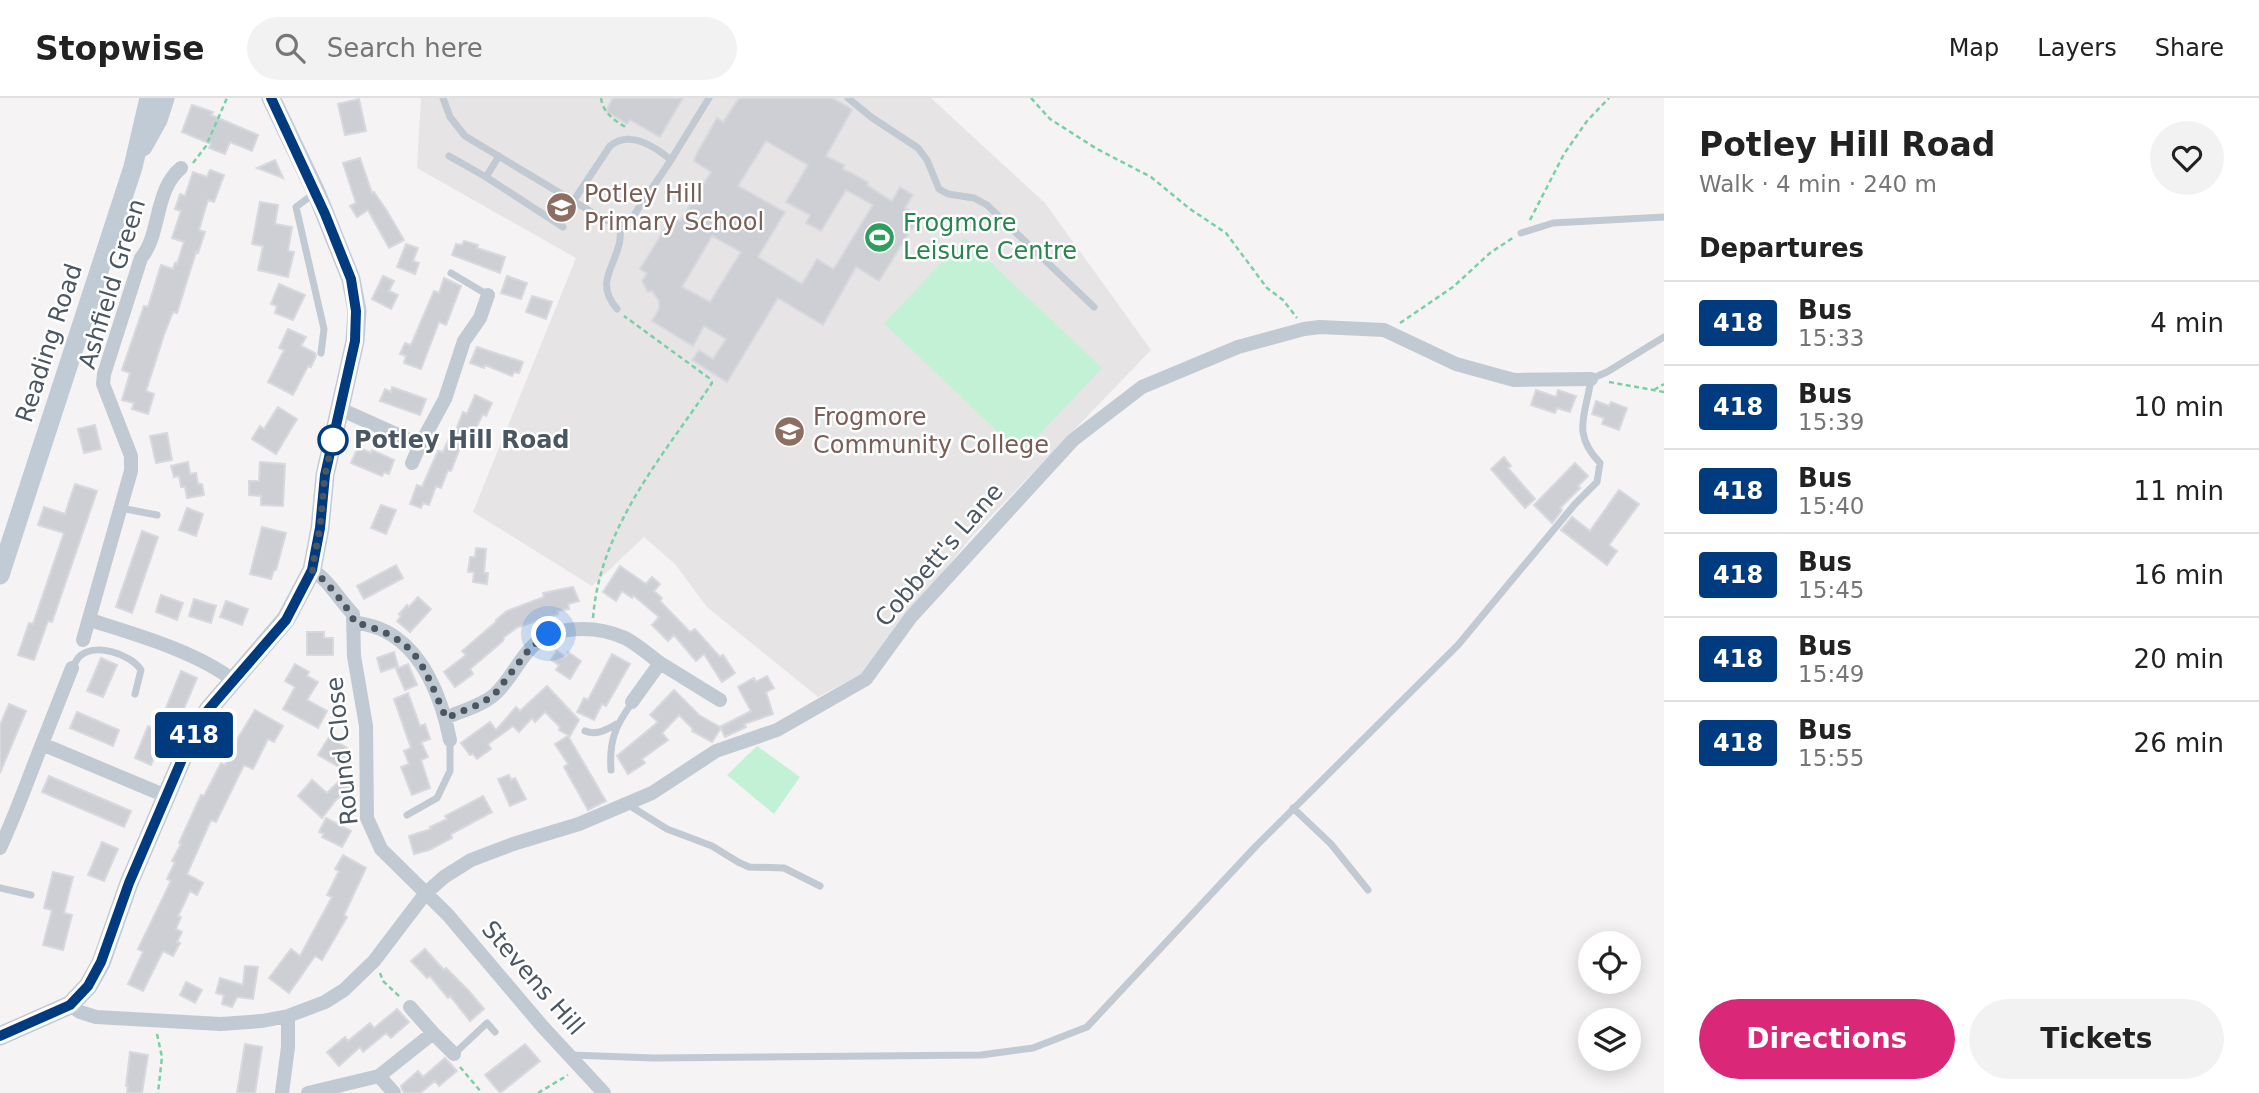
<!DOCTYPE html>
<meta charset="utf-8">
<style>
:root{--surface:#fff;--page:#f2f2f2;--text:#222;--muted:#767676;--line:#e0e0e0;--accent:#db2777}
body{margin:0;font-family:"DejaVu Sans",sans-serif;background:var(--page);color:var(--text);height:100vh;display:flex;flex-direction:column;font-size:26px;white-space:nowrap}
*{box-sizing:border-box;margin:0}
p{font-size:23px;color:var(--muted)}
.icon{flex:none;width:38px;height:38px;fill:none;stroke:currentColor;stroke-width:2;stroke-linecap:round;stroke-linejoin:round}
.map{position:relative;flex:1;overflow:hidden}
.sheet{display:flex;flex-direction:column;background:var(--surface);width:595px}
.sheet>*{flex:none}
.badge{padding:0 14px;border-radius:5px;font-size:24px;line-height:46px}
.controls{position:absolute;left:1578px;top:833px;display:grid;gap:14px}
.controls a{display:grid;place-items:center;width:63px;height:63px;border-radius:50%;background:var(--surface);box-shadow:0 4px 18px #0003;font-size:35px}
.you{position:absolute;width:35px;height:35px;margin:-18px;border:5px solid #fff;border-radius:50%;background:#1a73e8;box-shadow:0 0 0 10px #1a73e833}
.map>.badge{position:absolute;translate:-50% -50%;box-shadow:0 0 0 4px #fff}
h2{padding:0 35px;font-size:26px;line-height:63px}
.round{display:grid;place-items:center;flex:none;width:74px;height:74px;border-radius:37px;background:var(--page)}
.headline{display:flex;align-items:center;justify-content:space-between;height:119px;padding:0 35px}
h1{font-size:33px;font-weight:800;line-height:52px}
.action{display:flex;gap:14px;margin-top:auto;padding:14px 35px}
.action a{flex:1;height:80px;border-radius:42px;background:var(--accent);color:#fff;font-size:28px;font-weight:800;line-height:80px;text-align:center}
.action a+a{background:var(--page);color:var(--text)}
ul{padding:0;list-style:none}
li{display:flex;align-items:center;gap:21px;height:84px;padding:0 35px;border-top:2px solid var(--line)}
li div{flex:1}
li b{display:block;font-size:26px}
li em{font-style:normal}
li .badge{min-width:77px;font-weight:700;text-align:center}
header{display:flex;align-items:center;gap:42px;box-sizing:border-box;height:98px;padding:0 35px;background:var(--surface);border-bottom:2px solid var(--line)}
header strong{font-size:33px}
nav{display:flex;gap:38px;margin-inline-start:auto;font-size:24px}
.search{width:490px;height:63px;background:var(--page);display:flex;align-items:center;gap:18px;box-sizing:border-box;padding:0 24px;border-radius:38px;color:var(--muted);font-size:26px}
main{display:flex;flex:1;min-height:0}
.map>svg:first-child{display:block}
.education{fill:#e6e4e5}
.green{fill:#c3f1d5}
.building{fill:#cdcfd5;stroke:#d7d9de;stroke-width:2;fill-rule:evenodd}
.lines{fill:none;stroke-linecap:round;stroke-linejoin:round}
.path{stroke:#7ad0a6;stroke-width:2.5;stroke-dasharray:5 3.5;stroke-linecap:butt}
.lane{stroke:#c1cad2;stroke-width:7}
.street{stroke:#c1cad2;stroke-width:14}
.secondary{stroke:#c1cbd6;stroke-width:19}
.line-casing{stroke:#fff;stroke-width:16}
.line{stroke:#003b80;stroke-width:10}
.walk{stroke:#4a5661;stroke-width:7;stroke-dasharray:0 12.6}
.stop-dot{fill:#fff;stroke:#003b80;stroke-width:3.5}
.labels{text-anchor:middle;stroke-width:5;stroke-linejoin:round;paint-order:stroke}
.education-label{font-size:24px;fill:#785e54;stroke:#fff;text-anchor:start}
.leisure-label{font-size:24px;fill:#27864d;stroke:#fff;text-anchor:start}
.street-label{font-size:24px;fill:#4a5661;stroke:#fff}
.stop-label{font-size:24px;font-weight:bold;fill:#4a5661;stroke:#fff;text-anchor:start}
</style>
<header>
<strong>Stopwise</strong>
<div class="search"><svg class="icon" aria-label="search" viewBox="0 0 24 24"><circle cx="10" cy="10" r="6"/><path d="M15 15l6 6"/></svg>Search here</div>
<nav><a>Map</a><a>Layers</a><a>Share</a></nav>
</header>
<main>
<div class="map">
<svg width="1664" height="995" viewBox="0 0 1664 995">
<rect width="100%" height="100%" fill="#f5f3f3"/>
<!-- education -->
<path class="education" d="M421,0H931L1045,105L1151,252L973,437L861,576L818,599L707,509L675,466L644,439L592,488L473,414L576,160L417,70Z"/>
<!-- green -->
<path class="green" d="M965,140L1102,270L1021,356L884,225Z
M757,648L800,679L774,716L727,677Z"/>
<!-- building -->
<path class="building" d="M613,0H683L660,39L630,22L627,26L606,13Z
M739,0H832L850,10L852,12L826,58L844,67L843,71L868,84L867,87L892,103L900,89L913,97L905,110L919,119L879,183L856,169L823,227L778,200L727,284L692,262L699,252L713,261L726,241L704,228L693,248L652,223L659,211V203L652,193L648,194L642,183L647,175L640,171L672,119L680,123L711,74L694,63L696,57L717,20L723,24ZM766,43L808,67L786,104L810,117L806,125L821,133L846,92L873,107L835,169L833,171L817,161L802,186L758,159L785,114L738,88ZM712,138L741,154L710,204L682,189Z
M359,1L366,33L345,37L338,6Z
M192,7L213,14L211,17L258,37L252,53L230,44L225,56L209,50L211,46L182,34Z
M360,60L372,95L374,94L387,113L404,142L389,150L368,112L357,119L350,108L356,105L343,65Z
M275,62L283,80L257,70Z
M210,72L224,77L214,104L208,102L199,132L205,134L198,155L196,154L177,215L173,214L164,237L146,293L154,296L148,316L132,311L134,305L122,302L130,275L122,272L144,208L148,209L161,167L173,171L175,165L177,166L184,144L172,140L181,113L175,111L180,96L185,98L193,74L207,79Z
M260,104L278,107L275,126L292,129L288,153L294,154L288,179L258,172L263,148L252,146Z
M464,143L478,147L477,150L505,159L500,175L452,157L456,146L462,147Z
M406,146L418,150L413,163L419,165L415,176L397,169Z
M383,178L394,183L389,193L398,197L391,211L372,201Z
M507,178L527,185L521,201L501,195Z
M444,180L461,188L446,227L439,224L421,271L404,265L406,258L400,256L405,245L411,247L434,193L439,195Z
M279,186L305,197L293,222L275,215L277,208L271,206Z
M532,198L552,204L546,221L526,214Z
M288,231L306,239L301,248L315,255L316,258L311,269L308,268L293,297L268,284L284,252L279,250Z
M477,249L523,264L519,275L514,274L512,278L485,267L484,270L470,265Z
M392,289L426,301L420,317L380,303L385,291L391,294Z
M1536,292L1556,299L1558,292L1576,298L1570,314L1557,310L1555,315L1531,307Z
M475,297L492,305L486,318L483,316L465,352L460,350L451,373L448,372L441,390L436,388L429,407L423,405L421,410L410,406L417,387L422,389L438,353L443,354L453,331L456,332L463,314L467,316Z
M1596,303L1609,308L1611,304L1627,310L1619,332L1602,326L1604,320L1592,316Z
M278,309L297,321L276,356L252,341L260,328L264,331Z
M95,327L101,351L84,355L78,331Z
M167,335L172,362L156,365L150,338Z
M358,349L371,355L372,352L394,362L389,376L384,374L382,378L351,365Z
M1504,359L1511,368L1508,370L1535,401L1525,410L1491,371Z
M188,364L190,376L196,375L198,386H202L204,397L187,400L185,389H181L179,378L174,379L171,368Z
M260,364L285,366L283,408L261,407V398L249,397V383H259Z
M1575,365L1588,378L1578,388L1580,390L1560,410L1562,412L1552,425L1534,407Z
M75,386L97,393L52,524L48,523L34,562L18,557L29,525L33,526L64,435L38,427L44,409L65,416Z
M1619,392L1639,406L1609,447L1617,453L1607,467L1561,432L1572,419L1590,433Z
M381,407L396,412L386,436L371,430Z
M187,410L203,416L196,438L179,432Z
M262,429L286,435L276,472H274L271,481L250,476Z
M142,433L158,439L132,515L116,509Z
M476,450L486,451L484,475H488L487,486L473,484L474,474H468L470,459H475Z
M396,467L403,480L364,501L357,488Z
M620,468L646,486L652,479L660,486L654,493L662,500L660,503L690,534L695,531L720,559L723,557L735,575L722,584L704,556L696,563L674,537L668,543L652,527L659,519L633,497L632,500L622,493L616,503L603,494Z
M573,489L579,503L568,506L569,511L557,513L558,516L518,529L504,539L503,543L470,571L473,576L455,589L444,574L466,557L462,553L497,523L496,522L507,513L544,499L543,495Z
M161,497L183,505L177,522L156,514Z
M418,499L431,511L410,534L397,523L401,518L399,516L407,507L409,509Z
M194,501L216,508L211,525L189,518Z
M226,503L248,511L242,527L220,519Z
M307,534H324V540H333V557H307Z
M557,553L566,559L568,554L581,563L570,581L556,572L559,567L551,562Z
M394,554L398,568L381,574L377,560Z
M612,556L630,566L606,608L602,606L594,622L577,614L584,600L588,602Z
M101,560L117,567L103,599L87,593Z
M295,566L309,574L307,578L318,584L307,602L327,613L318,630L283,611L295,589L285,583Z
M408,566L417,587L405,592L396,571Z
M181,573L197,580L174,634L159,627Z
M767,578L774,590L766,594L773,616L744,626L746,629L725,639L721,630L712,644L692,633L693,631L679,617L662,635L668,642L642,661L645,665L628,676L617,658L658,624L650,617L674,592L699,617L720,629L751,613L738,589L754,580L756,584Z
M547,588L579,622L570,638L559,632L560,629L545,614L535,624L532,620L519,634L513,628L488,646L491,651L477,661L473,656L470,657L461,645L490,624L496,632L516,609L520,613Z
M408,595L420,628L425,626L430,641L421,644L428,659L421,662L430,690L412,697L401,669L409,666L404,653L411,650L394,601Z
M9,606L26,613L0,675V627Z
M255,612L283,628L274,644L268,641L253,671L244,667L216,724L211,722L187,776L203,785L197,797L190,793L178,818L181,819L176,831L182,834L177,844L180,845L173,858L163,853L143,893L128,886L143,854L138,851L171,783L167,781L175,764L172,763L181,746L179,745L201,697L204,698L221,665L225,667L238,640Z
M77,614L119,632L113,648L70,630Z
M148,628L164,634L151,667L135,660Z
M568,638L606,703L588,712L564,669L568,666L555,646Z
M329,639L349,651L339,669L318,657Z
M509,677L511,682L515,680L526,701L510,708L498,681Z
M49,678L131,713L124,729L42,694Z
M341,681L349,690L336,702L322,720L298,698L312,682L327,695Z
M483,698L492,714L451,736L452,740L429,752L414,756L409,738L431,731L430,729L447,721L445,718Z
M326,720L351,733L342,749L322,739L324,736L319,734Z
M102,744L118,751L104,783L88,777Z
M343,757L366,770L344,817L347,819L322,862L315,858L289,895L269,880L291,851L300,858L332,799L327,797L339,773L335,771Z
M53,774L73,779L64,815L72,817L63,852L43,847L52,812L44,810Z
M425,851L444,872L446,870L469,893L484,911L470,923L450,898L448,900L430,878L427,880L411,863Z
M245,868L258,869L253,901L237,899L232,909L222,906L224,897L216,895L220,880L243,887Z
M186,884L202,892L195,905L180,897Z
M397,911L409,924L391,940L386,935L363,954L360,949L339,968L327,954L345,939L348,943L370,925L374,930Z
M245,946L262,949L255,995H237Z
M525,946L540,963L500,995L485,977Z
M130,954L148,957L142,995H127L128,988H126Z
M445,960L457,973L439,988L435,983L420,995H405L403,993L401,988L418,973L423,979Z"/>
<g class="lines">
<!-- path -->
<path class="path" d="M601,0C603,15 614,22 627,30
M1031,0L1050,21L1097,51L1151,79L1190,111L1226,135L1267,190L1283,202L1297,220
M193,65L206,48L227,0
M1530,122L1564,56L1587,23L1609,0
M1400,225L1453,189L1490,155L1514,139
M1609,284L1664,294
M1654,292L1664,286
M593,520C600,429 663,358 712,285L709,280L624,218
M380,875L383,883L400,899
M157,936L162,959L158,995
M460,969L482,995
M538,995L568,977"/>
<!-- lane -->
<path class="lane" d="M443,0L450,19L465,38L605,122C617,125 624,124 634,117L671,62C654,48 630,32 610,48L574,102
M848,0L871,19L918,50L927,62L939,91L948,96L974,100L987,107L1094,209
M449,58L486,79
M499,58L486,79L563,129
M671,62L709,0
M316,94L296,109L324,231L321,255
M1521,135L1553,125L1664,119
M451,175L488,197
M617,211C596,186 612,173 619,147C621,139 620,131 621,123
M121,410L157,417
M72,570C74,567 76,563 78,560C93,543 131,556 141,572L135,596
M585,633C597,638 607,631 617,626
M611,672C609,643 615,628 632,605
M627,706L667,731L712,748L738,764L749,769L784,770L820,788
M1293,710L1331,746L1368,792
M407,717L437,700L450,673V642
M0,790L31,797
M454,956L487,925L495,934
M571,957L653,960L981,957L1033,950L1087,929L1256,748L1458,547L1575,406L1597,384L1600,365C1571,335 1586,317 1591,281L1607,274L1664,239"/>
<!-- street -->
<path class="street" d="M340,311L420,347L445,301L464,243L480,220L488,197
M412,365L420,347
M312,472C329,482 339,502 353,516L354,558L366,628L367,720L381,751L448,817L542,928L604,995
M90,522C134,536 198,554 234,583
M354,524C364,526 376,528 385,533C424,553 442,601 450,642
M83,542L131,373V358L103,286L104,276L141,160C161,137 154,92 181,70
M660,565L720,602
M445,620C461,613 481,608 494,597C508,585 517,565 530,551C552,526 596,527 625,540C637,546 649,557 660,565L632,604
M42,646L72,570
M0,750C16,716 28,681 42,646L166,698
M70,907L80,914L96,919L221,926L262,923L288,918L325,904L344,892L374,863L425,796L444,779L471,762L513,746L579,726L652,695L716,653L777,632L866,581L911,519L1073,342L1142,289L1238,249L1304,231L1320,229L1384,232L1456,266L1514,282L1591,281
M433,935L454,956
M379,978L394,995
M282,995L288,949V918
M308,995L379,978L433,935L410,909"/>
<!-- secondary -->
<path class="secondary" d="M143,49L158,22L165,0
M0,477L133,69L149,0
M0,938L70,907L88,888L101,865L129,785L186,652L208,612L286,521L312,472L320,430L325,377L355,243L357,213L351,181L316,94L271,0"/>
</g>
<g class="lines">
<defs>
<path id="line" d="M0,938L70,907L88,888L101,864L129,785L186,652L208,612L286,522L312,472L320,430L325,377L355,243L356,213L351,181L325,116L271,0"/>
</defs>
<!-- line casing -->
<use href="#line" class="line-casing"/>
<!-- line -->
<use href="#line" class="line"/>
<!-- walk -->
<path class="walk" d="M333,342L335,333L325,377L320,430L312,472C322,478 352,513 354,524C418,541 421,563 446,620L480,606L494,597L531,549L549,536"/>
</g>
<!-- icons -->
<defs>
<symbol id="school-disc" viewBox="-11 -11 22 22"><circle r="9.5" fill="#8d6e63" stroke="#fff"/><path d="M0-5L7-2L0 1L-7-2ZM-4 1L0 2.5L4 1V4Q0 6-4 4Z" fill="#fff"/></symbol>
<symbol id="stadium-disc" viewBox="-11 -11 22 22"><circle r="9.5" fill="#2e9e5b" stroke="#fff"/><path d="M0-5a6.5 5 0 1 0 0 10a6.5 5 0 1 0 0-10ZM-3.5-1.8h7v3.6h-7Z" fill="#fff"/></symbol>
</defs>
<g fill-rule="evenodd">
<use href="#school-disc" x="544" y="92" width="35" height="35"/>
<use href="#stadium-disc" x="862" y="122" width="35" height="35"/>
<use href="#school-disc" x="772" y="316" width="35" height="35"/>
</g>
<!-- markers -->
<circle class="stop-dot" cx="333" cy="342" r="14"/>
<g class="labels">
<!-- education labels -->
<g class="education-label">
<text x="584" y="104">Potley Hill<tspan x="584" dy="28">Primary School</tspan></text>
<text x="813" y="327">Frogmore<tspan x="813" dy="28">Community College</tspan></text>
</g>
<!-- leisure labels -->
<g class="leisure-label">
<text x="903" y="133">Frogmore<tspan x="903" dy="28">Leisure Centre</tspan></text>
</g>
<!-- street labels -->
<g class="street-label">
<text transform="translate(112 186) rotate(-73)" y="8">Ashfield Green</text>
<text transform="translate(49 245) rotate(-72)" y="8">Reading Road</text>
<text transform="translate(939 457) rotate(-49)" y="8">Cobbett's Lane</text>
<text transform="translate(342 653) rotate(-96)" y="8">Round Close</text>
<text transform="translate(533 880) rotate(49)" y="8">Stevens Hill</text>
</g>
<!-- stop labels -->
<g class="stop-label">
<text x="354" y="350">Potley Hill Road</text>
</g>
</g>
</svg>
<div class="controls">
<a><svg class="icon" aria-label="locate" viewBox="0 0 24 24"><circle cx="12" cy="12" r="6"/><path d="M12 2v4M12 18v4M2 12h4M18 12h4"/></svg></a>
<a><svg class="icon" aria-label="layers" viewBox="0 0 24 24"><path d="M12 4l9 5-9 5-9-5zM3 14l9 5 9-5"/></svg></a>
</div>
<div class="you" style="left:549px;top:536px"></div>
<b class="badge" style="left:194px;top:637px;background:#003b80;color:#fff">418</b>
</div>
<section class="sheet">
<div class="headline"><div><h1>Potley Hill Road</h1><p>Walk · 4 min · 240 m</p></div><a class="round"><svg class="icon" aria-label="heart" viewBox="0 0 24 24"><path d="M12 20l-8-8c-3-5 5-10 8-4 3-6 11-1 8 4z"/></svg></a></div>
<h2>Departures</h2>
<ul>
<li><span class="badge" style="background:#003b80;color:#fff">418</span><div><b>Bus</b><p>15:33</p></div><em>4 min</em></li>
<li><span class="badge" style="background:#003b80;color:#fff">418</span><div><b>Bus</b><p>15:39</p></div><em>10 min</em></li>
<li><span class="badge" style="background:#003b80;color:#fff">418</span><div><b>Bus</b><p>15:40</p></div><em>11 min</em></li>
<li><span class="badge" style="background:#003b80;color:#fff">418</span><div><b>Bus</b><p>15:45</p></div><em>16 min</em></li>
<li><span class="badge" style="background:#003b80;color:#fff">418</span><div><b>Bus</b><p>15:49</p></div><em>20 min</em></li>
<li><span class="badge" style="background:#003b80;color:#fff">418</span><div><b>Bus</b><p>15:55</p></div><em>26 min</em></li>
</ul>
<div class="action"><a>Directions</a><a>Tickets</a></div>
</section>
</main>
